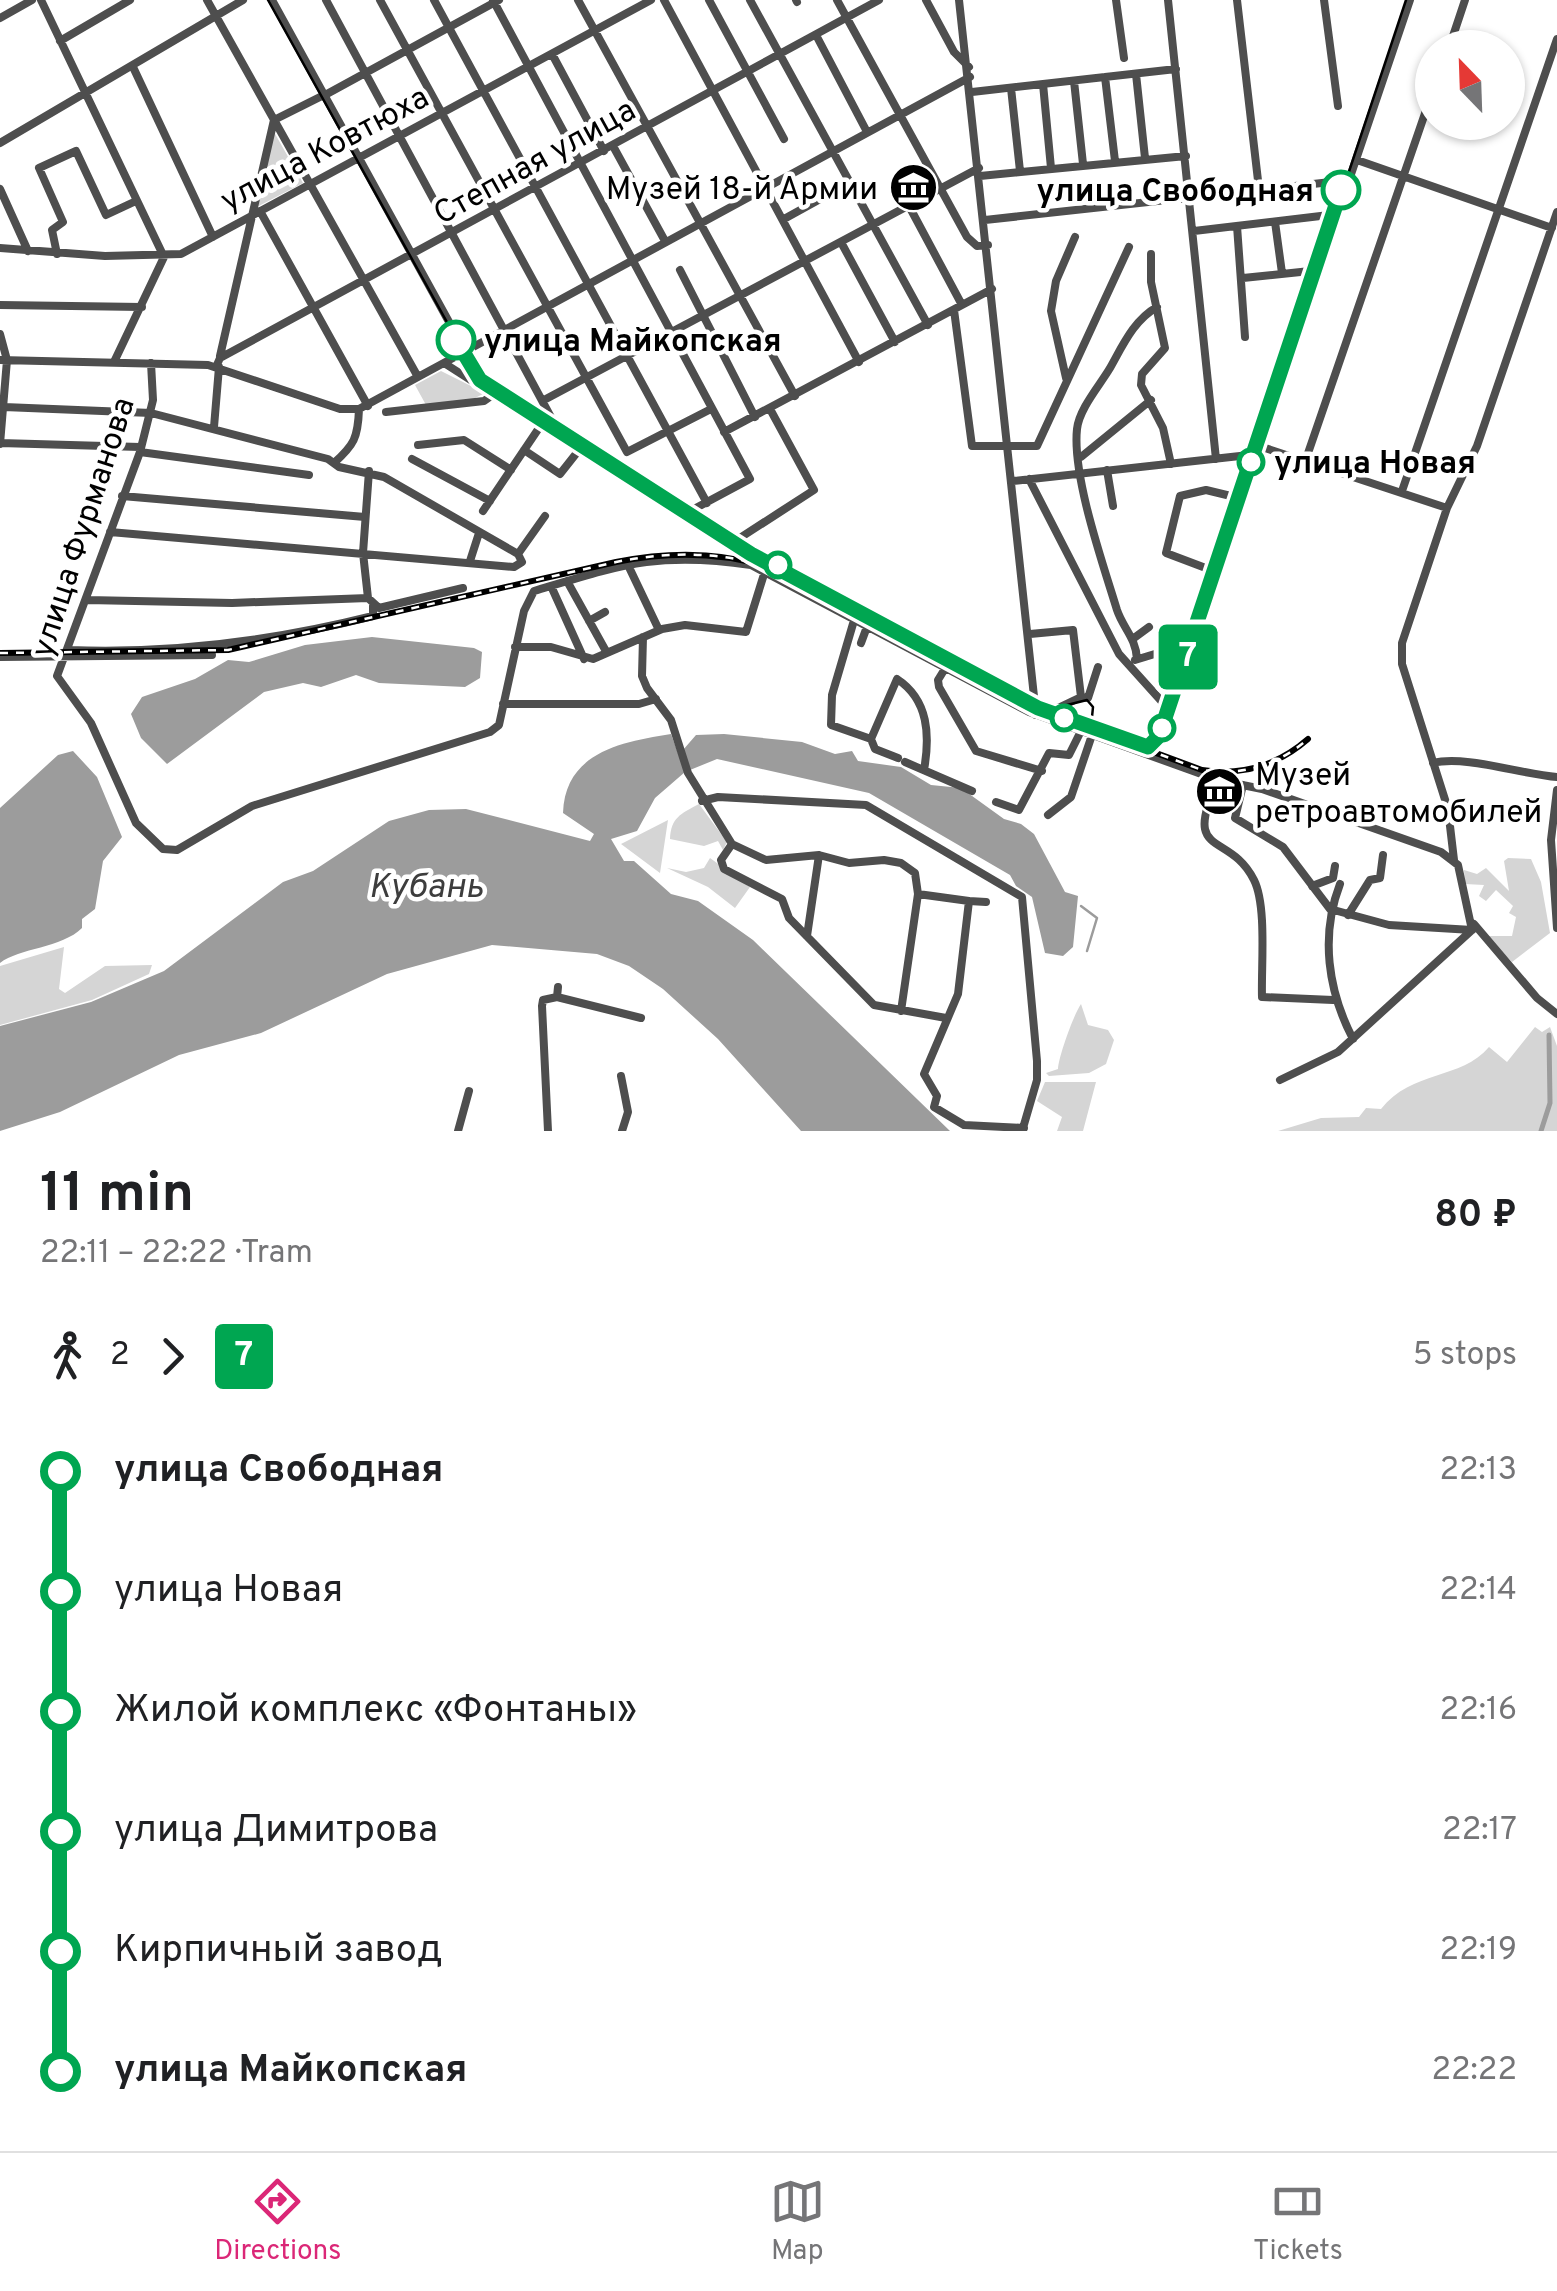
<!DOCTYPE html>
<meta charset="utf-8">
<style>
:root{--surface:#fff;--page:#f6f6f6;--text:#202124;--muted:#757577;--line:#e0e0e0;--accent:#db2777}
body{margin:0;font-family:Overpass,sans-serif;background:var(--page);color:var(--text);height:100vh;display:flex;flex-direction:column;font-size:38px;white-space:nowrap}
*{box-sizing:border-box;margin:0}
p{font-size:32px;color:var(--muted)}
.icon{flex:none;width:55px;height:55px;fill:none;stroke:currentColor;stroke-width:2;stroke-linecap:round;stroke-linejoin:round}
.map{position:relative;height:1131px;overflow:hidden}
.side{display:flex;flex-direction:column;background:var(--surface);flex:1}
.side>*{flex:none}
.badge{padding:0 20px;border-radius:8px;font-size:35px;line-height:65px}
.needle{width:65px;rotate:337deg}
.fabs{position:absolute;left:1415px;top:30px;display:grid;gap:20px}
.fabs a{display:grid;place-items:center;width:110px;height:110px;border-radius:50%;background:var(--surface);box-shadow:0 2px 8px #0004;font-size:50px}
.map>.badge{position:absolute;translate:-50% -50%;box-shadow:0 0 0 5px #fff}
.legs{display:flex;align-items:center;gap:15px;height:110px;padding:0 40px;font-size:32px}
.legs p{margin-inline-start:auto}
.headline{display:flex;align-items:center;justify-content:space-between;height:170px;padding:0 40px}
h1{font-size:55px;font-weight:700;line-height:75px}
ul{padding:0 40px;list-style:none}
li{display:flex;align-items:center;gap:35px;height:120px;font-size:38px}
li i{display:grid;place-items:center;width:15px;height:100%;margin:0 12px;background:currentColor}
li i::after{content:'';width:25px;height:25px;margin:-12px;border:8px solid;border-radius:50%;background:var(--surface)}
li p{margin-inline-start:auto}
li:first-child i{background:linear-gradient(#0000 50%,currentColor 0)}
li:last-child i{background:linear-gradient(currentColor 50%,#0000 0)}
.dock{display:flex;justify-content:space-around;align-items:center;height:140px;border-top:2px solid var(--line);background:var(--surface);font-size:28px;color:var(--muted)}
.dock a{display:grid;justify-items:center;gap:5px}
.dock .selected{color:var(--accent)}
.map>svg:first-child{display:block}
.green{fill:#d5d5d5}
.water{fill:#9c9c9c}
.lines{fill:none;stroke-linecap:round;stroke-linejoin:round}
.stream{stroke:#9c9c9c;stroke-width:2.5}
.canal{stroke:#9c9c9c;stroke-width:5}
.minor{stroke:#4e4e4e;stroke-width:8}
.tram{stroke:#000;stroke-width:2.5}
.rail-casing{stroke:#000;stroke-width:6}
.rail{stroke:#fff;stroke-width:2.5;stroke-dasharray:8;stroke-linecap:butt}
.line-1-casing{stroke:#fff;stroke-width:22}
.line-1{stroke:#00a651;stroke-width:15}
.stop-1-dot{fill:#fff;stroke:#00a651;stroke-width:5}
.labels{text-anchor:middle;stroke-width:9;stroke-linejoin:round;paint-order:stroke}
.street-label{font-size:32px;fill:#000;stroke:#fff}
.poi-label{font-size:32px;fill:#000;stroke:#fff;text-anchor:end}
.stop-label{font-size:32px;font-weight:bold;fill:#000;stroke:#fff;text-anchor:start}
.water-label{font-size:35px;font-style:italic;fill:#3d3d3d;stroke:#fff}
</style>
<div class="map">
<svg width="1557" height="1131" viewBox="0 0 1557 1131">
<rect width="100%" height="100%" fill="#fff"/>
<!-- green -->
<path class="green" d="M274,132L303,183L255,208Z
M441,371L485,393L471,400L426,405L415,385Z
M699,804L727,842L723,850L718,841L704,846L670,839C671,818 680,814 699,804Z
M668,820L660,873L621,844Z
M710,858L750,887L735,908L708,887L667,868L686,872L704,868Z
M1508,858L1531,859L1541,882L1550,933L1512,962L1486,936H1512L1516,917L1509,913L1513,906L1496,890L1486,901L1479,896L1484,885L1465,884L1464,870L1477,874L1486,868L1509,891L1504,861Z
M64,947L59,989L65,993L105,966L152,965L149,974L92,1000L0,1025V966Z
M1081,1004L1088,1025L1108,1030L1114,1040L1106,1064L1089,1073L1049,1076L1046,1073L1058,1069C1059,1055 1074,1014 1081,1004Z
M1535,1027L1542,1032L1550,1027L1557,1046V1131H1278L1321,1118L1359,1117L1366,1108L1381,1109C1412,1070 1461,1080 1489,1047L1507,1062Z
M1045,1082H1096L1083,1131H1057L1062,1117L1037,1101Z"/>
<!-- water -->
<path class="water" d="M372,637L474,648L482,652L480,678L465,687L379,683L356,675L321,687L303,683L264,692L167,764L141,738L131,714L142,697L195,679L228,660L249,662L305,645Z
M671,734L685,772L655,798L637,831L611,839L624,861H634L671,894L698,901L753,940L950,1131H801L718,1039L663,989L629,966L597,954L492,945L387,974L261,1033L179,1055L60,1112L0,1131V1026L91,1002L164,971L283,882L313,871L389,821L429,810L466,809L590,841L594,834L563,813C565,753 620,742 671,734Z
M724,734L802,742L835,754L852,751L858,761L901,767L931,785L961,788L1004,819L1021,824L1034,834L1065,892L1078,896L1073,947L1063,956L1045,953L1032,897L1016,886L1010,875L869,793L717,759L690,770L683,750L696,735Z
M73,751L97,777L122,837L103,861L95,909L82,919V928C62,948 19,948 0,963V808L58,755Z"/>
<g class="lines">
<!-- stream -->
<path class="stream" d="M1081,906L1097,918L1087,951"/>
<!-- canal -->
<path class="canal" d="M1541,1131L1550,1103L1549,1035"/>
<!-- minor -->
<path class="minor" d="M41,0L164,257L114,362
M207,0L418,377
M272,0L476,371
M326,0L553,421
M380,0L627,452L711,409
M434,0L707,503
M493,0L750,479L694,509
M578,0L795,396
M664,0L859,362
M709,0L784,139
M750,0L928,325
M796,0L797,2
M837,0L967,237L977,246L988,245
M926,0L954,52L969,67
M959,0L1036,715
M1116,0L1124,58
M1168,0L1216,459
M1237,0L1259,189
M1324,0L1338,106
M0,18L32,0
M816,35L866,130
M60,41L130,0
M1449,48L1465,0
M552,54L604,151
M133,67L213,237
M1136,74L1145,158
M1105,77L1115,161
M1074,81L1083,164
M1043,84L1051,168
M1011,88L1020,171
M972,92L1176,69
M325,95L499,0
M274,120L320,97
M0,143L243,0
M613,146L665,241
M1357,160L1552,228
M980,176L1186,156
M0,189L28,251
M909,206L962,305
M260,211L368,406
M784,219L851,182
M985,220L1349,180
M1275,222L1282,273
M1237,226L1245,337
M1194,231L1329,215
M842,244L895,342
M0,248L105,256L181,254L651,0
M57,254L52,230L63,222L39,168L76,151L106,215L136,201
M1151,254V282L1165,348L1142,374L1141,385L1163,428L1171,464
M680,270L755,417
M1243,278L1310,271
M1305,284L1340,181
M0,305L142,307
M954,310L972,446H1037L1129,247
M0,334L7,360L0,444
M220,356L274,120
M0,360L208,365L340,409H359L970,77
M151,363L153,400L140,452L57,676L91,723L136,823L163,849L177,850L252,806L490,732L499,725L524,611L534,591C621,565 658,551 751,565
M444,363L729,545L751,565L1029,712L1218,780L1262,789L1441,852L1458,865L1472,930
M216,367L220,358L879,0
M1066,378L1051,311L1056,281L1075,237
M544,400L979,168
M4,407L151,413L328,459L339,467L384,477L518,554L522,562L514,567L110,532
M386,412L484,401L494,394
M214,427L219,367
M724,432L992,289
M0,443L140,447
M418,445L464,440L511,470
M1259,446L1447,508L1477,446L1557,212
M524,450L560,474L579,450
M140,452L309,475
M1081,457L1151,400
M412,459L490,501
M1306,459L1432,93
M334,463C354,445 358,438 359,409
M1107,470L1113,506
M1029,479L1119,654L1164,704L1249,455L1259,446L1410,0
M1013,481L1249,455
M1402,491L1557,39
M122,496L365,517
M1447,508L1402,643V664L1448,809L1454,860
M483,511L541,425
M729,545L814,490L770,409
M518,554L545,516
M470,561L479,533
M627,563L659,630
M1211,570L1166,553L1180,496L1206,490L1235,497
M567,581L607,653
M551,586L584,659
M368,598L363,553L369,471
M87,600L232,603L368,598L379,608L463,588
M855,617L832,695L831,725L871,739L875,749L898,758
M589,621L605,612
M1030,634L1073,630L1081,697L1058,708L1039,704
M643,637L642,676L647,688L671,720L688,773L732,844L766,860L819,855L849,863L884,860L901,863L915,873L918,894L901,1011
M1134,638L1149,627
M861,643L868,624
M515,647H551L593,659L662,629L685,625L746,632L765,571
M69,650C172,654 273,641 373,616V606
M0,657L212,655
M1137,659C1136,638 1123,628 1117,610C1103,564 1072,476 1077,429C1079,409 1100,385 1110,368C1123,345 1134,320 1157,307
M1135,660L1158,653
M946,667L938,680L939,687L976,751L1042,771
M1081,697L1088,698L1098,667
M503,704H639L656,699
M871,739L897,679C929,700 930,736 924,770
M905,762L972,791
M1433,763C1465,755 1520,774 1557,777
M1218,780C1181,860 1229,830 1254,880C1267,906 1261,967 1262,997L1333,1000
M1243,785L1235,818L1283,847L1330,909L1389,925L1472,930
M1557,790L1551,840L1557,928
M702,801L718,797L866,805L1022,897L1037,1061V1080L1023,1128
M996,802L1019,810L1049,753L1069,755L1081,731
M1048,815L1071,797L1092,735
M732,844L721,860L724,869L782,899L789,918L874,1005L946,1018
M1340,884C1320,936 1328,991 1353,1039
M1312,886L1333,878L1335,866
M918,894L969,901L958,994L924,1074L937,1096L934,1107L964,1125L1024,1128
M969,901L986,902
M1348,915L1370,880L1380,878L1383,855
M1474,924L1537,998L1557,1014
M807,936L819,855
M557,997L641,1018
M621,1076L628,1112L622,1131
M1280,1080L1338,1052L1472,930
M458,1131L469,1091
M548,1131L542,1006L543,1000L557,997L558,987"/>
<!-- tram -->
<path class="tram" d="M268,0L478,378L751,554L1038,708L1145,747L1159,736L1193,641L1406,0
M1047,710L1087,700L1093,707L1092,717L1077,723"/>
<defs>
<path id="rail" d="M0,653L228,650L616,562C671,551 724,551 777,570L1021,703L1202,770C1242,776 1277,766 1308,739"/>
</defs>
<!-- rail casing -->
<use href="#rail" class="rail-casing"/>
<!-- rail -->
<use href="#rail" class="rail"/>
</g>
<g class="lines">
<defs>
<path id="line-1" d="M456,340L480,380L751,554L1038,708L1148,747L1159,736L1341,190"/>
</defs>
<!-- line-1 casing -->
<use href="#line-1" class="line-1-casing"/>
<!-- line-1 -->
<use href="#line-1" class="line-1"/>
</g>
<!-- icons -->
<defs>
<symbol id="museum-disc" viewBox="-11 -11 22 22"><circle r="9.5" fill="#000" stroke="#fff"/><path d="M0-6L6-3V-2H-6V-3ZM-5-1h2V3h-2ZM-1-1h2V3h-2ZM3-1h2V3H3ZM-6 4H6V6H-6Z" fill="#fff"/></symbol>
</defs>
<g fill-rule="evenodd">
<use href="#museum-disc" x="886" y="160" width="55" height="55"/>
<use href="#museum-disc" x="1192" y="764" width="55" height="55"/>
</g>
<!-- markers -->
<g class="stop-1-dot">
<circle cx="1341" cy="190" r="18"/>
<circle cx="456" cy="340" r="18"/>
<circle cx="1251" cy="462" r="12"/>
<circle cx="778" cy="565" r="12"/>
<circle cx="1064" cy="718" r="12"/>
<circle cx="1162" cy="728" r="12"/>
</g>
<g class="labels">
<!-- street labels -->
<g class="street-label">
<text transform="translate(324 148) rotate(-28)" y="11">улица Ковтюха</text>
<text transform="translate(534 161) rotate(-29)" y="11">Степная улица</text>
<text transform="translate(82 527) rotate(-72)" y="11">улица Фурманова</text>
</g>
<!-- poi labels -->
<g class="poi-label">
<text x="878" y="199">Музей 18-й Армии</text>
<text x="1255" y="785" text-anchor="start">Музей<tspan x="1255" dy="37">ретроавтомобилей</tspan></text>
</g>
<!-- stop labels -->
<g class="stop-label">
<text x="1314" y="201" text-anchor="end">улица Свободная</text>
<text x="484" y="351">улица Майкопская</text>
<text x="1274" y="473">улица Новая</text>
</g>
<!-- water labels -->
<g class="water-label">
<text x="426" y="897">Кубань</text>
</g>
</g>
</svg>
<div class="fabs">
<a><svg class="needle" viewBox="-14 -14 28 28"><path d="M0-13l5 13h-10z" fill="#e53935"/><path d="M0 13l5-13h-10z" fill="#757577"/></svg></a>
</div>
<b class="badge" style="left:1188px;top:657px;background:#00a651;color:#fff">7</b>
</div>
<section class="side">
<div class="headline"><div><h1>11 min</h1><p>22:11 – 22:22 · Tram</p></div><b>80 ₽</b></div>
<div class="legs"><svg class="icon" aria-label="walk" viewBox="0 0 24 24"><circle cx="13" cy="4" r="2"/><path d="M13 8l-2 6 4 7M11 14l-3 7M7 12l3-4h3l4 4"/></svg>2<svg class="icon" aria-label="forward" viewBox="0 0 24 24"><path d="M9 5l7 7-7 7"/></svg><b class="badge" style="background:#00a651;color:#fff">7</b><p>5 stops</p></div>
<ul>
<li><i style="color:#00a651"></i><b>улица Свободная</b><p>22:13</p></li>
<li><i style="color:#00a651"></i><span>улица Новая</span><p>22:14</p></li>
<li><i style="color:#00a651"></i><span>Жилой комплекс «Фонтаны»</span><p>22:16</p></li>
<li><i style="color:#00a651"></i><span>улица Димитрова</span><p>22:17</p></li>
<li><i style="color:#00a651"></i><span>Кирпичный завод</span><p>22:19</p></li>
<li><i style="color:#00a651"></i><b>улица Майкопская</b><p>22:22</p></li>
</ul>
</section>
<nav class="dock">
<a class="selected"><svg class="icon" aria-label="directions" viewBox="0 0 24 24"><path d="M12 3l9 9-9 9-9-9zM9 14v-3h6M13 9l2 2-2 2"/></svg>Directions</a>
<a><svg class="icon" aria-label="map" viewBox="0 0 24 24"><path d="M3 6l6-2 6 2 6-2v14l-6 2-6-2-6 2zM9 4v14M15 6v14"/></svg>Map</a>
<a><svg class="icon" aria-label="tickets" viewBox="0 0 24 24"><path d="M3 7h18v10H3zM15 7v10"/></svg>Tickets</a>
</nav>
